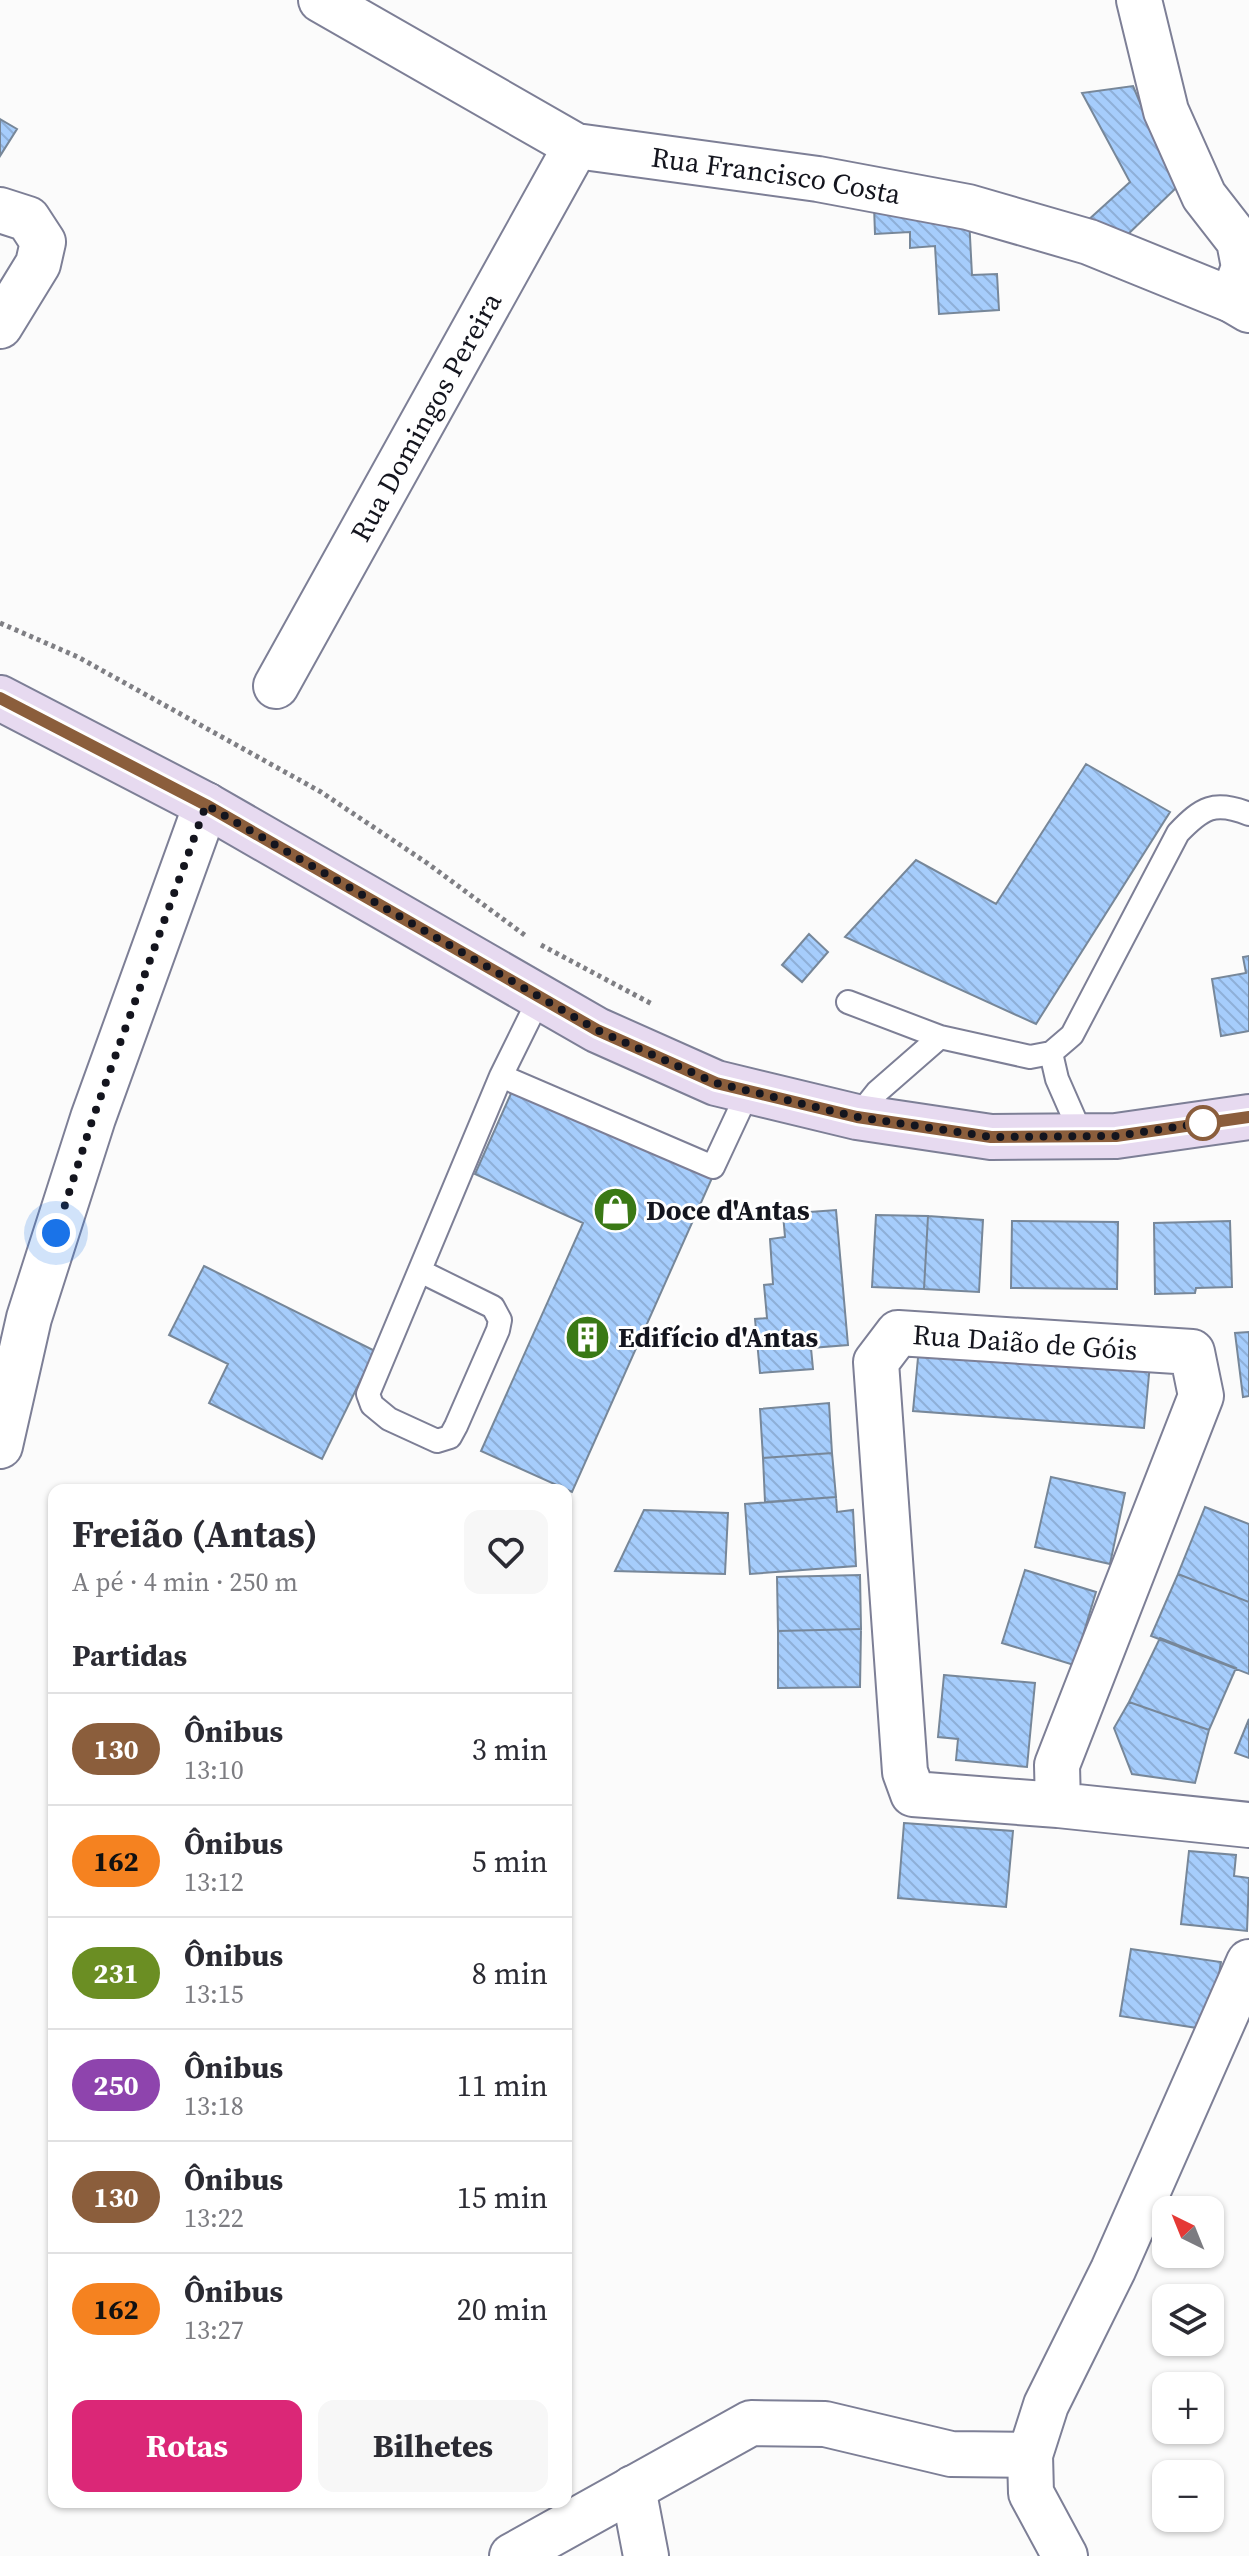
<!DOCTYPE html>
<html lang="pt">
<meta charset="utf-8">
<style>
:root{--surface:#fff;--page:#f7f7f7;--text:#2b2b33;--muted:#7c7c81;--line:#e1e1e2;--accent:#db2777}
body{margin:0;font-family:"Source Serif 4",serif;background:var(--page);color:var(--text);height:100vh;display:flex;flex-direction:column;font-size:30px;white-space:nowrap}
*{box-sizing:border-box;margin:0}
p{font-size:26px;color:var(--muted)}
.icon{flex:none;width:44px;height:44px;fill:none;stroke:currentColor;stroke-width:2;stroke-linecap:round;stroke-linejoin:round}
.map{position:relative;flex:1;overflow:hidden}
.drawer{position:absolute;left:48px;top:1484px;width:524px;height:1024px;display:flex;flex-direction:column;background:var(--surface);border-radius:16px;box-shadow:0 2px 6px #0004}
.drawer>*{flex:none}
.badge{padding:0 16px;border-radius:26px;font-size:28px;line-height:52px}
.needle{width:52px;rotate:317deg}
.controls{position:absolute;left:1152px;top:2196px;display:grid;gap:16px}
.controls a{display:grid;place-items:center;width:72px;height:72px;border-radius:16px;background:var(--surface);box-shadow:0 2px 6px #0004;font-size:40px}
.you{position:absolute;width:40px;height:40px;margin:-20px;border:6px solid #fff;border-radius:50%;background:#1a73e8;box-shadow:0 0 0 12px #1a73e833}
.map>.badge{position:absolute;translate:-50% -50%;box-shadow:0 0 0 4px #fff}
h2{padding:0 24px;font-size:30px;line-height:72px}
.round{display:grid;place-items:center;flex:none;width:84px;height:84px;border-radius:16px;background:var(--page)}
.summary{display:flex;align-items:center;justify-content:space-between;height:136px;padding:0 24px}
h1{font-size:38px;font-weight:700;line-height:60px}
.button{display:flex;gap:16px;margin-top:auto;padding:16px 24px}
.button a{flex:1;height:92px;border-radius:16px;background:var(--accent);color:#fff;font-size:32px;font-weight:700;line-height:92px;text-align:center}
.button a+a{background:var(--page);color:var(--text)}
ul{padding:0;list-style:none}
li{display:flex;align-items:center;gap:24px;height:112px;padding:0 24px;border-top:2px solid var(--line)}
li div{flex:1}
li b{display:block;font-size:30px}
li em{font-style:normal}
li .badge{min-width:88px;font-weight:700;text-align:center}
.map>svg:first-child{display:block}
.building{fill:url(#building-back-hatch);stroke:#778799;stroke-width:2}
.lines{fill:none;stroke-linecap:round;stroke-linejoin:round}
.service-casing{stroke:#7d7f96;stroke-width:26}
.minor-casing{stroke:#7d7f96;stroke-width:48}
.secondary-casing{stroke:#7d7f96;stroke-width:48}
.path{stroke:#7f7f84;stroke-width:5;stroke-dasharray:4 4;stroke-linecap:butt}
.service{stroke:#fff;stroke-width:22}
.minor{stroke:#fff;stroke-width:44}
.secondary{stroke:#e7daf0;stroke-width:44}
.line-casing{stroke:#fff;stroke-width:18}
.line{stroke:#8b5e3c;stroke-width:12}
.walk{stroke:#14151e;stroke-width:8;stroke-dasharray:0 14.4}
.stop-dot{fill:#fff;stroke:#8b5e3c;stroke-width:4}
.labels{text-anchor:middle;stroke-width:6;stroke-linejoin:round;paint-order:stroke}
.street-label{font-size:28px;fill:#14151e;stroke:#fff}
.poi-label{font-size:28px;font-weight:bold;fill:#14151e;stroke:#fff;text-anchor:start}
</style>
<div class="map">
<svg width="1249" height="2556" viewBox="0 0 1249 2556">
<defs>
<pattern id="building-back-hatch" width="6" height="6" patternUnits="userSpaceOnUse" patternTransform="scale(2)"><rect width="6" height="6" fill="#a6cdfc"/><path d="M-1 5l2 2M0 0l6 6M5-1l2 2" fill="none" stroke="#8eafd8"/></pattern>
</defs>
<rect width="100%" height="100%" fill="#fbfbfb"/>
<!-- building -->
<path class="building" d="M1133,86L1176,188L1123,239L1086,222L1130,182L1082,93Z
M0,119L17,129L0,156Z
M874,206L969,218L972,275L997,274L999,310L939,314L935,246L910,248V232L875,234Z
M1086,764L1170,812L1036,1024L845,937L916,860L996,904Z
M809,934L828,952L802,982L782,965Z
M1249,956V1031L1221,1036L1212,979L1246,973L1243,957Z
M513,1089L712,1178L572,1492L481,1451L583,1223L475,1174Z
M836,1210L848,1345L811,1348L813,1369L760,1373L755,1319L767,1318L764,1285L773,1284L770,1239L785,1237L783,1214Z
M876,1215L928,1216L924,1289L872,1287Z
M928,1216L983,1220L979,1292L924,1289Z
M1012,1221L1118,1222L1117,1289L1011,1288Z
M1230,1221L1232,1287L1196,1288L1195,1293L1155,1294L1154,1223Z
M204,1266L375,1351L322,1459L209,1403L228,1364L169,1335Z
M1249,1332V1396L1243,1397L1235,1333Z
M919,1347L1150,1364L1144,1428L913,1411Z
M829,1403L832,1453L763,1458L760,1409Z
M832,1453L836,1497L765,1502L763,1458Z
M1051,1477L1125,1493L1110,1564L1035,1547Z
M836,1497L837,1512L853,1510L856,1566L750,1574L745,1504Z
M1205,1507L1249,1524V1602L1178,1574Z
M644,1510L728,1513L725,1574L615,1571Z
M1025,1570L1096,1592L1074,1665L1002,1643Z
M1178,1574L1249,1602V1674L1151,1636Z
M860,1575L861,1629L778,1631L777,1577Z
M861,1629L860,1687L778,1688V1631Z
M1160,1638L1236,1668L1209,1730L1129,1702Z
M944,1675L1035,1683L1027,1767L956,1760L958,1739L938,1737Z
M1129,1702L1209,1730L1195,1783L1132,1774L1114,1728Z
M1249,1719V1758L1235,1753Z
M904,1823L1013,1831L1006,1907L898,1898Z
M1189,1851L1236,1855L1234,1876L1249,1878L1247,1931L1181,1924Z
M1131,1949L1221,1962L1210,2030L1120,2016Z"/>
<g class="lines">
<defs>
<path id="service" d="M540,997L501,1076L713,1167L748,1092
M848,1002L940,1037
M1051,1053L1057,1079L1082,1136
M857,1117L877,1092L940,1037L1030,1057L1051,1053L1072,1035L1178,833C1202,808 1214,800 1249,814
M420,1271L493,1307L500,1320L498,1330L456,1426L450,1437L437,1441L389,1419L372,1405L368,1394L501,1076"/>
<g id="minor">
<path id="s1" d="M321,0L576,146L818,179L968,207L1089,242L1232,300L1249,310"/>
<path d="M1139,0L1166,111L1204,196L1239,241L1244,267L1232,300"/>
<path d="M0,210L28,219L43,242L38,264L0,326"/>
<path id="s2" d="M276,686L576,146"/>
<path d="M0,1446L29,1318L93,1118L206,805"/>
<path d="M1058,1805L1057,1765L1201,1396L1192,1352L898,1333L876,1362L905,1772L913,1794L1058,1805L1249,1825"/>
<path d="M633,2488L646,2556"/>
<path d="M512,2556L751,2423L825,2424L951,2454L1030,2455"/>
<path d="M1065,2556L1031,2493L1030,2455L1046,2405L1113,2270L1249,1962"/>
</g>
<path id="secondary" d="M0,698L206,805L597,1030L716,1083L857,1117L991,1137L1116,1136L1249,1117"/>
</defs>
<!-- service casing -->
<use href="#service" class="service-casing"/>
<!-- minor casing -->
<use href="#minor" class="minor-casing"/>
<!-- secondary casing -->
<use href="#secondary" class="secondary-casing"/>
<!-- path -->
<path class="path" d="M0,623L78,657L321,792L427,863L526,936
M541,945L652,1004"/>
<!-- service -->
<use href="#service" class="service"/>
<!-- minor -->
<use href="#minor" class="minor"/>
<!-- secondary -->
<use href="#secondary" class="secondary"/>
</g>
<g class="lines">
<defs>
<path id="line" d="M0,698L206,805L597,1030L716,1083L857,1117L991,1137L1116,1136L1249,1117"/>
</defs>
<!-- line casing -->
<use href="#line" class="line-casing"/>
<!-- line -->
<use href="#line" class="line"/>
<!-- walk -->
<path class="walk" d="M56,1233L93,1118L206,805L597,1030L716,1083L857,1117L991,1137L1116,1136L1203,1123"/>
</g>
<!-- icons -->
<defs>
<symbol id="shop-disc" viewBox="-11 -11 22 22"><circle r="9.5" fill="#3a7915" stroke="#fff"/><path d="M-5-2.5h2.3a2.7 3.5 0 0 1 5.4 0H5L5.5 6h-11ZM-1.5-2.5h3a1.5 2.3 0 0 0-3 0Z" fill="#fff"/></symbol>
<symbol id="building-disc" viewBox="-11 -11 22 22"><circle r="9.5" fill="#3a7915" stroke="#fff"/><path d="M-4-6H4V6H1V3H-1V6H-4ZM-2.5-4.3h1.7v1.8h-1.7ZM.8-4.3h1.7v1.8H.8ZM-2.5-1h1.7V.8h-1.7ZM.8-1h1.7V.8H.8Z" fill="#fff"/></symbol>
</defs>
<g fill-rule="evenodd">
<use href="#shop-disc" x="590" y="1184" width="51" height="51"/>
<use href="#building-disc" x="562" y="1312" width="51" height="51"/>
</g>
<!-- markers -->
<circle class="stop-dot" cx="1203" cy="1123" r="16"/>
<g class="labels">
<!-- street labels -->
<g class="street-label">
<text dy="10" stroke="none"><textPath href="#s1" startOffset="496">Rua Francisco Costa</textPath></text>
<text dy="10" stroke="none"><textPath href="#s2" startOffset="308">Rua Domingos Pereira</textPath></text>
<text transform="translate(1025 1342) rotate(4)" y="10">Rua Daião de Góis</text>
</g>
<!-- poi labels -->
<g class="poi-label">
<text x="646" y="1220">Doce d'Antas</text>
<text x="618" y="1347">Edifício d'Antas</text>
</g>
</g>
</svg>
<div class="controls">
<a><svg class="needle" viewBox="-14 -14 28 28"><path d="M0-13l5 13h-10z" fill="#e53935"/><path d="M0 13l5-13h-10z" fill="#7c7c81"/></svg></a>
<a><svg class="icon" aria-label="layers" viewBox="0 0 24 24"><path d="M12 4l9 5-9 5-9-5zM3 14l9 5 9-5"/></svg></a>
<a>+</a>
<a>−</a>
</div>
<div class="you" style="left:56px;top:1233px"></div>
<section class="drawer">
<div class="summary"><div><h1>Freião (Antas)</h1><p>A pé · 4 min · 250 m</p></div><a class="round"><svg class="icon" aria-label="heart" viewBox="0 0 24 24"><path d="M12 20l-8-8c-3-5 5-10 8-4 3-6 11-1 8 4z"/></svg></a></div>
<h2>Partidas</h2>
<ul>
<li><span class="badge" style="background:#8b5e3c;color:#fff">130</span><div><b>Ônibus</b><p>13:10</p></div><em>3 min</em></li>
<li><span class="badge" style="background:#f58220;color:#111">162</span><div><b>Ônibus</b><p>13:12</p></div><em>5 min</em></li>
<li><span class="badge" style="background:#6b8e23;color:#fff">231</span><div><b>Ônibus</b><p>13:15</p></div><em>8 min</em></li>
<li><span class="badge" style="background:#8e44ad;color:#fff">250</span><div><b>Ônibus</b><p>13:18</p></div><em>11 min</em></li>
<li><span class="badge" style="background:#8b5e3c;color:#fff">130</span><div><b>Ônibus</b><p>13:22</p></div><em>15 min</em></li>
<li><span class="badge" style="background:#f58220;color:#111">162</span><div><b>Ônibus</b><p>13:27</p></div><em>20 min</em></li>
</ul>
<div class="button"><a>Rotas</a><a>Bilhetes</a></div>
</section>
</div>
